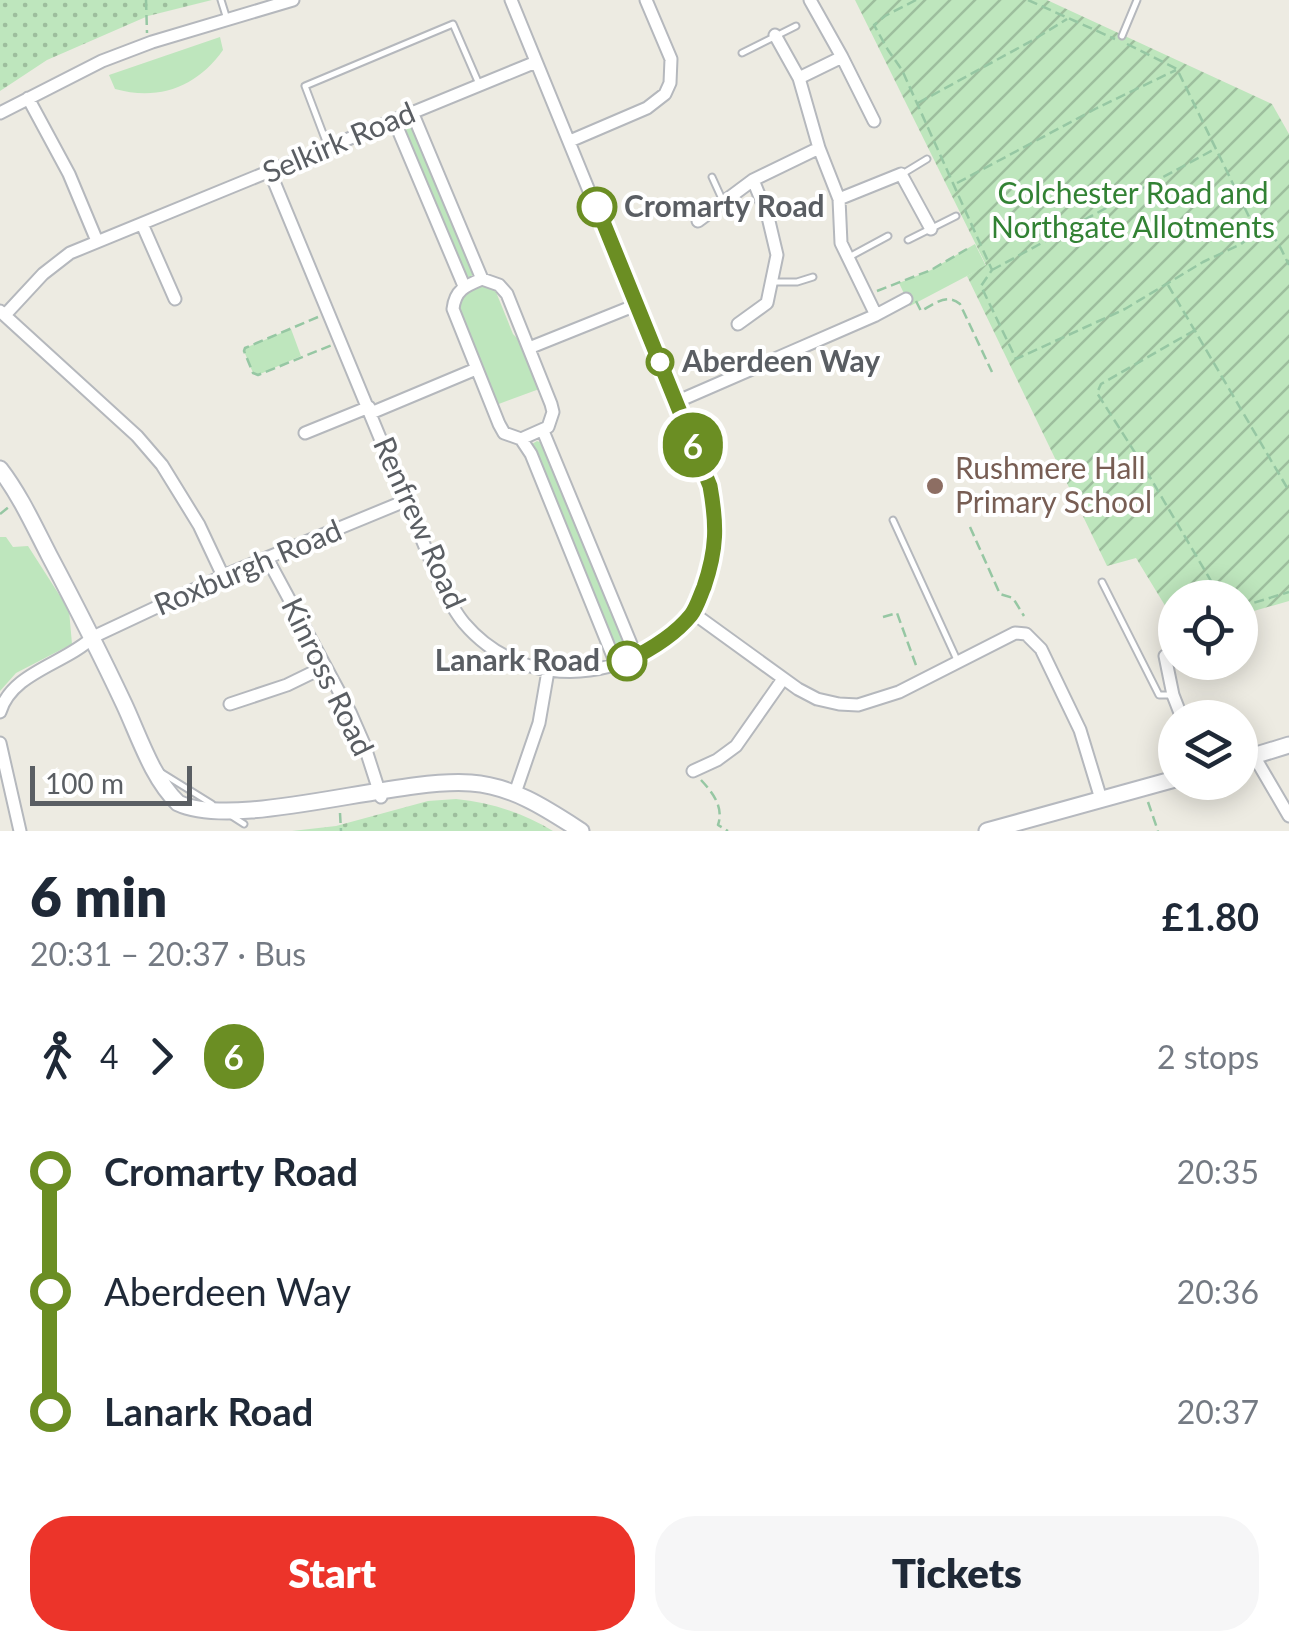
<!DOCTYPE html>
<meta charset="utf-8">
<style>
:root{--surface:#fff;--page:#f6f6f7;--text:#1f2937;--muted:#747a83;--accent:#ec342a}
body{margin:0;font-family:Lato,sans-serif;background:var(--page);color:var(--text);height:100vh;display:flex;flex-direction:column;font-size:38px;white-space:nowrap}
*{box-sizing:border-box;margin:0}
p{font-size:32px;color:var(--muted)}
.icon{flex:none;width:55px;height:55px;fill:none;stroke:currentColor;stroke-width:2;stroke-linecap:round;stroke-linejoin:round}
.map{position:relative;height:831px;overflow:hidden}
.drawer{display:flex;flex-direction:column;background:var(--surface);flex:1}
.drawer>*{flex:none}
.badge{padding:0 20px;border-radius:32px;font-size:35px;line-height:65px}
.tools{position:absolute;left:1158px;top:580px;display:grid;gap:20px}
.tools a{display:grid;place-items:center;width:100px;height:100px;border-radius:50%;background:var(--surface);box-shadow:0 5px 25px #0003;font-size:50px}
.scale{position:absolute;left:30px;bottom:25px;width:162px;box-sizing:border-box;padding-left:10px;border:5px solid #5a5e63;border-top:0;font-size:28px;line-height:35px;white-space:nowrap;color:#5a5e63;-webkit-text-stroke:8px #fff;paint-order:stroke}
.map>.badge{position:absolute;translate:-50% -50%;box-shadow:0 0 0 5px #fff}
.legs{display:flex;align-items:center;gap:15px;height:110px;padding:0 30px;font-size:32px}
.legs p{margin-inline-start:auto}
.headline{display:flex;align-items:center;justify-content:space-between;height:170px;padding:0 30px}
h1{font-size:55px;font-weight:800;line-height:75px}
.cta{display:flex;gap:20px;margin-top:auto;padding:20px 30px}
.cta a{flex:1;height:115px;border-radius:40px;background:var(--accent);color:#fff;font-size:40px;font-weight:800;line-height:115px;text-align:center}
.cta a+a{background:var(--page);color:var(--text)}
ul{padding:0 30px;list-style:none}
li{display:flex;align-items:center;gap:35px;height:120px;font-size:38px}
li i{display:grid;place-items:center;width:15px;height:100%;margin:0 12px;background:currentColor}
li i::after{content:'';width:25px;height:25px;margin:-12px;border:8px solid;border-radius:50%;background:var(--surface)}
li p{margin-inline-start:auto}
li:first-child i{background:linear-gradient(#0000 50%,currentColor 0)}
li:last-child i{background:linear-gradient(currentColor 50%,#0000 0)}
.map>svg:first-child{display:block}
.grass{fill:#bee6bd}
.park{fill:url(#park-dots)}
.garden{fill:url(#garden-furrows)}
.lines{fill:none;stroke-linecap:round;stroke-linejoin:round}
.lane-casing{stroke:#b5b8bd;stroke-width:9}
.street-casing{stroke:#b5b8bd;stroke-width:15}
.secondary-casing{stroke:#b6b9bf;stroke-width:19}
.path{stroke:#96c7a3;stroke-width:2.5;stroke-dasharray:10 5;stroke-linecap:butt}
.lane{stroke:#fff;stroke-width:5}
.street{stroke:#fff;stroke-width:11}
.secondary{stroke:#fff;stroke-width:15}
.line-1-casing{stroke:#fff;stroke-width:22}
.line-1{stroke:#6b8e23;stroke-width:15}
.stop-1-dot{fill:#fff;stroke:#6b8e23;stroke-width:5}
.education-dot{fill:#8d6e63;stroke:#fff;stroke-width:4}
.labels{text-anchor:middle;stroke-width:8;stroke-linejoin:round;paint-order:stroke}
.street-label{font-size:30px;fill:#5a5e63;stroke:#fff}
.park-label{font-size:30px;fill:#328234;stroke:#fff}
.stop-label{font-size:30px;font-weight:bold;fill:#5a5e63;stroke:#fff;text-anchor:start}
.education-label{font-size:30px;fill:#785e54;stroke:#fff;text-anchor:start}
</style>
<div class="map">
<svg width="1289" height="831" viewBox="0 0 1289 831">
<defs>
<pattern id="park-dots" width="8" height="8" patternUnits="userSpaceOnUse" patternTransform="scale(2.5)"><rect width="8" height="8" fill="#bee6bd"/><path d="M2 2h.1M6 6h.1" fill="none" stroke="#9dbe9d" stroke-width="1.8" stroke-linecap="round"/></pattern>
<pattern id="garden-furrows" width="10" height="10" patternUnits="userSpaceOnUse" patternTransform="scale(2.5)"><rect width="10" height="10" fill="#bee6bd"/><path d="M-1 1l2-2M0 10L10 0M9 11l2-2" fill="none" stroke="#9dbe9d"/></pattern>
</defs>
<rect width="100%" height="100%" fill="#edebe2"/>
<!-- grass -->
<path class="grass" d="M220,37L223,50C197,87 159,101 115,89L109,75Z
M409,119L474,272L471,277H464L401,124V121Z
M975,244L986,266L910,306L899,283L931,270Z
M480,286L494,287L513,334L523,344L542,388L496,405L456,310L461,294Z
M291,329L301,356L258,375L253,373L244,351L245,348Z
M537,441L542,443L629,650L628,653L620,657L532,447V444Z
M0,537H6L13,547L28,546L69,610L72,644L16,673L0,691Z"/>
<!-- park -->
<path class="park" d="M0,0H212L148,16L47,60L0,91Z
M456,799C490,802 523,813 553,831H292L336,826L428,801Z"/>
<!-- garden -->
<path class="garden" d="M855,0H1047L1272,104L1289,134V601L1240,615V598H1175V622L1136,558L1107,566L967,276L986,265Z"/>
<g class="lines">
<defs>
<path id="lane" d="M221,0L226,16
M1122,36L1137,0
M742,53L796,26
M327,144L305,86L453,24L479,84
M904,173L927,159
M712,177L722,199
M908,240L956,216
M851,256L888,236
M774,282H797L813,277
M893,520L958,662
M1102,582L1159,695H1170
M162,773L212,804
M230,815L244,824"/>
<path id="street" d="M810,0L842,57L874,121
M775,35L799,78L819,148L839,199L841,243L876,315
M799,78L842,57
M28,98L69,174L97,241
M412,112L482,279
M0,113L102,61L152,42L293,0
M394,120L464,286
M570,141L647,108L665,94L670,83L671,59L646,0
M270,172L440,583C447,597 454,611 464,623C510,677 585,685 646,651C662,642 682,629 693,613C699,605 701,593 705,584C717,550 717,522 710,487L511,0
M839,199L901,174L931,229
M698,221L753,180L819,148
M142,224L175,299
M482,279L499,285L507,294L551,404L553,412L548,427L521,439L504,433L499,424L453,309C455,290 465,286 482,279Z
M0,311L137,436L162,465L199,525L223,576
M5,315L43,274L70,253L536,62
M738,324L767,303L777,255L768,217L753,180
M529,348L636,305
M676,402L876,315L906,299
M371,413L476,369
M543,431L636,656
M305,433L369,407
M521,439L531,454L616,664
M267,558L350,712L364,744L381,797
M693,613L798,689L817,699L839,704L858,705L899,692L1015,633L1026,634L1041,649L1080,730L1101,799
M1165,656L1173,695L1182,718
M230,704L287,685L324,667
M0,712C12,672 65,664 93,637L223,576L405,501
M0,743L20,831
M1254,756L1289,816
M693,771L717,760L736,746L783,679
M515,793L539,723L548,671"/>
<path id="secondary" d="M0,469C20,495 34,526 49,555C75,604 100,653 124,704C139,736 152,778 178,803C237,831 396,777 471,783C513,786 547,809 581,831
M1240,760L1289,745
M987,831L1175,779"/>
</defs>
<!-- lane casing -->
<use href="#lane" class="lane-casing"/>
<!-- street casing -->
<use href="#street" class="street-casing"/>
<!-- secondary casing -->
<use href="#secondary" class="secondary-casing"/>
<!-- path -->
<path class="path" d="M146,0L147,33
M916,0L885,16L874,25L888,50L902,70L992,270L981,286L1016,359L1125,309L1203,262L1241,244L1250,237L1254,229
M1028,0L1115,39
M1127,44L1177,69L1254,227
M918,103L1033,40L1067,19
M957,183L1097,108L1176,70
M1256,229C1275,229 1281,250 1289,265
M992,270L1213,150
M1168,285L1289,491
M877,291L931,270L967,249
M916,301L921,311C934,304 947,293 960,304L992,372
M318,317L245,348L244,351L253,373L258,375L332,345
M1195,330L1101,384L1097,393L1141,462L1221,598
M0,514L10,506
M970,527L1000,594L1013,598L1024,616
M1240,607L1289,592
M883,617L897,613L917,668
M701,780C713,793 724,807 718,825L728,831
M1148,802L1158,831
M340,813L341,831"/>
<!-- lane -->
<use href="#lane" class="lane"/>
<!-- street -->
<use href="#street" class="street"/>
<!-- secondary -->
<use href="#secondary" class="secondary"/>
</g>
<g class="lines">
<defs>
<path id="line-1" d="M597,207L710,486C717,525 717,549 704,587C700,596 697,607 691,615C674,636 650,650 627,661"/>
</defs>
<!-- line-1 casing -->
<use href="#line-1" class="line-1-casing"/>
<!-- line-1 -->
<use href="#line-1" class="line-1"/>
</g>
<!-- markers -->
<g class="stop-1-dot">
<circle cx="597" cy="207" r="18"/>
<circle cx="660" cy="362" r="12"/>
<circle cx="627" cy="661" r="18"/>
</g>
<circle class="education-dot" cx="935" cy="486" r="10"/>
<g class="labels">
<!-- street labels -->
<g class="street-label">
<text transform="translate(339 143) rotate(-23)" y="10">Selkirk Road</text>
<text transform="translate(419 523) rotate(66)" y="10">Renfrew Road</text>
<text transform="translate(248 568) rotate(-23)" y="10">Roxburgh Road</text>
<text transform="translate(327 677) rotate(64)" y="10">Kinross Road</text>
</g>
<!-- park labels -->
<g class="park-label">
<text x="1133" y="204">Colchester Road and<tspan x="1133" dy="34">Northgate Allotments</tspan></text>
</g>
<!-- stop labels -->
<g class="stop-label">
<text x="624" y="217">Cromarty Road</text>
<text x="682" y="372">Aberdeen Way</text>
<text x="600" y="671" text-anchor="end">Lanark Road</text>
</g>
<!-- education labels -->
<g class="education-label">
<text x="955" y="479">Rushmere Hall<tspan x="955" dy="34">Primary School</tspan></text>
</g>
</g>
</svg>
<div class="tools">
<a><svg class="icon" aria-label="locate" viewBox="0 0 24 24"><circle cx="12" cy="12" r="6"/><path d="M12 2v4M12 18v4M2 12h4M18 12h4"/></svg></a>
<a><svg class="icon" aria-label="layers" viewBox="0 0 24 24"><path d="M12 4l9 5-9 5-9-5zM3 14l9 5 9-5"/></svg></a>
</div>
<div class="scale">100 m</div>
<b class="badge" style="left:693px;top:445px;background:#6b8e23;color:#fff">6</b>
</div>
<section class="drawer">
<div class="headline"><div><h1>6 min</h1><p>20:31 – 20:37 · Bus</p></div><b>£1.80</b></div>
<div class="legs"><svg class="icon" aria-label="walk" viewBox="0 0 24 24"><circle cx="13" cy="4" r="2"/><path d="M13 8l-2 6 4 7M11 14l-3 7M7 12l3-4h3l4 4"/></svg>4<svg class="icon" aria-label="forward" viewBox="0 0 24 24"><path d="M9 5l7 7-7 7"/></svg><b class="badge" style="background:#6b8e23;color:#fff">6</b><p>2 stops</p></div>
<ul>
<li><i style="color:#6b8e23"></i><b>Cromarty Road</b><p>20:35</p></li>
<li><i style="color:#6b8e23"></i><span>Aberdeen Way</span><p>20:36</p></li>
<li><i style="color:#6b8e23"></i><b>Lanark Road</b><p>20:37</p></li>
</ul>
<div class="cta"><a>Start</a><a>Tickets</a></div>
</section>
